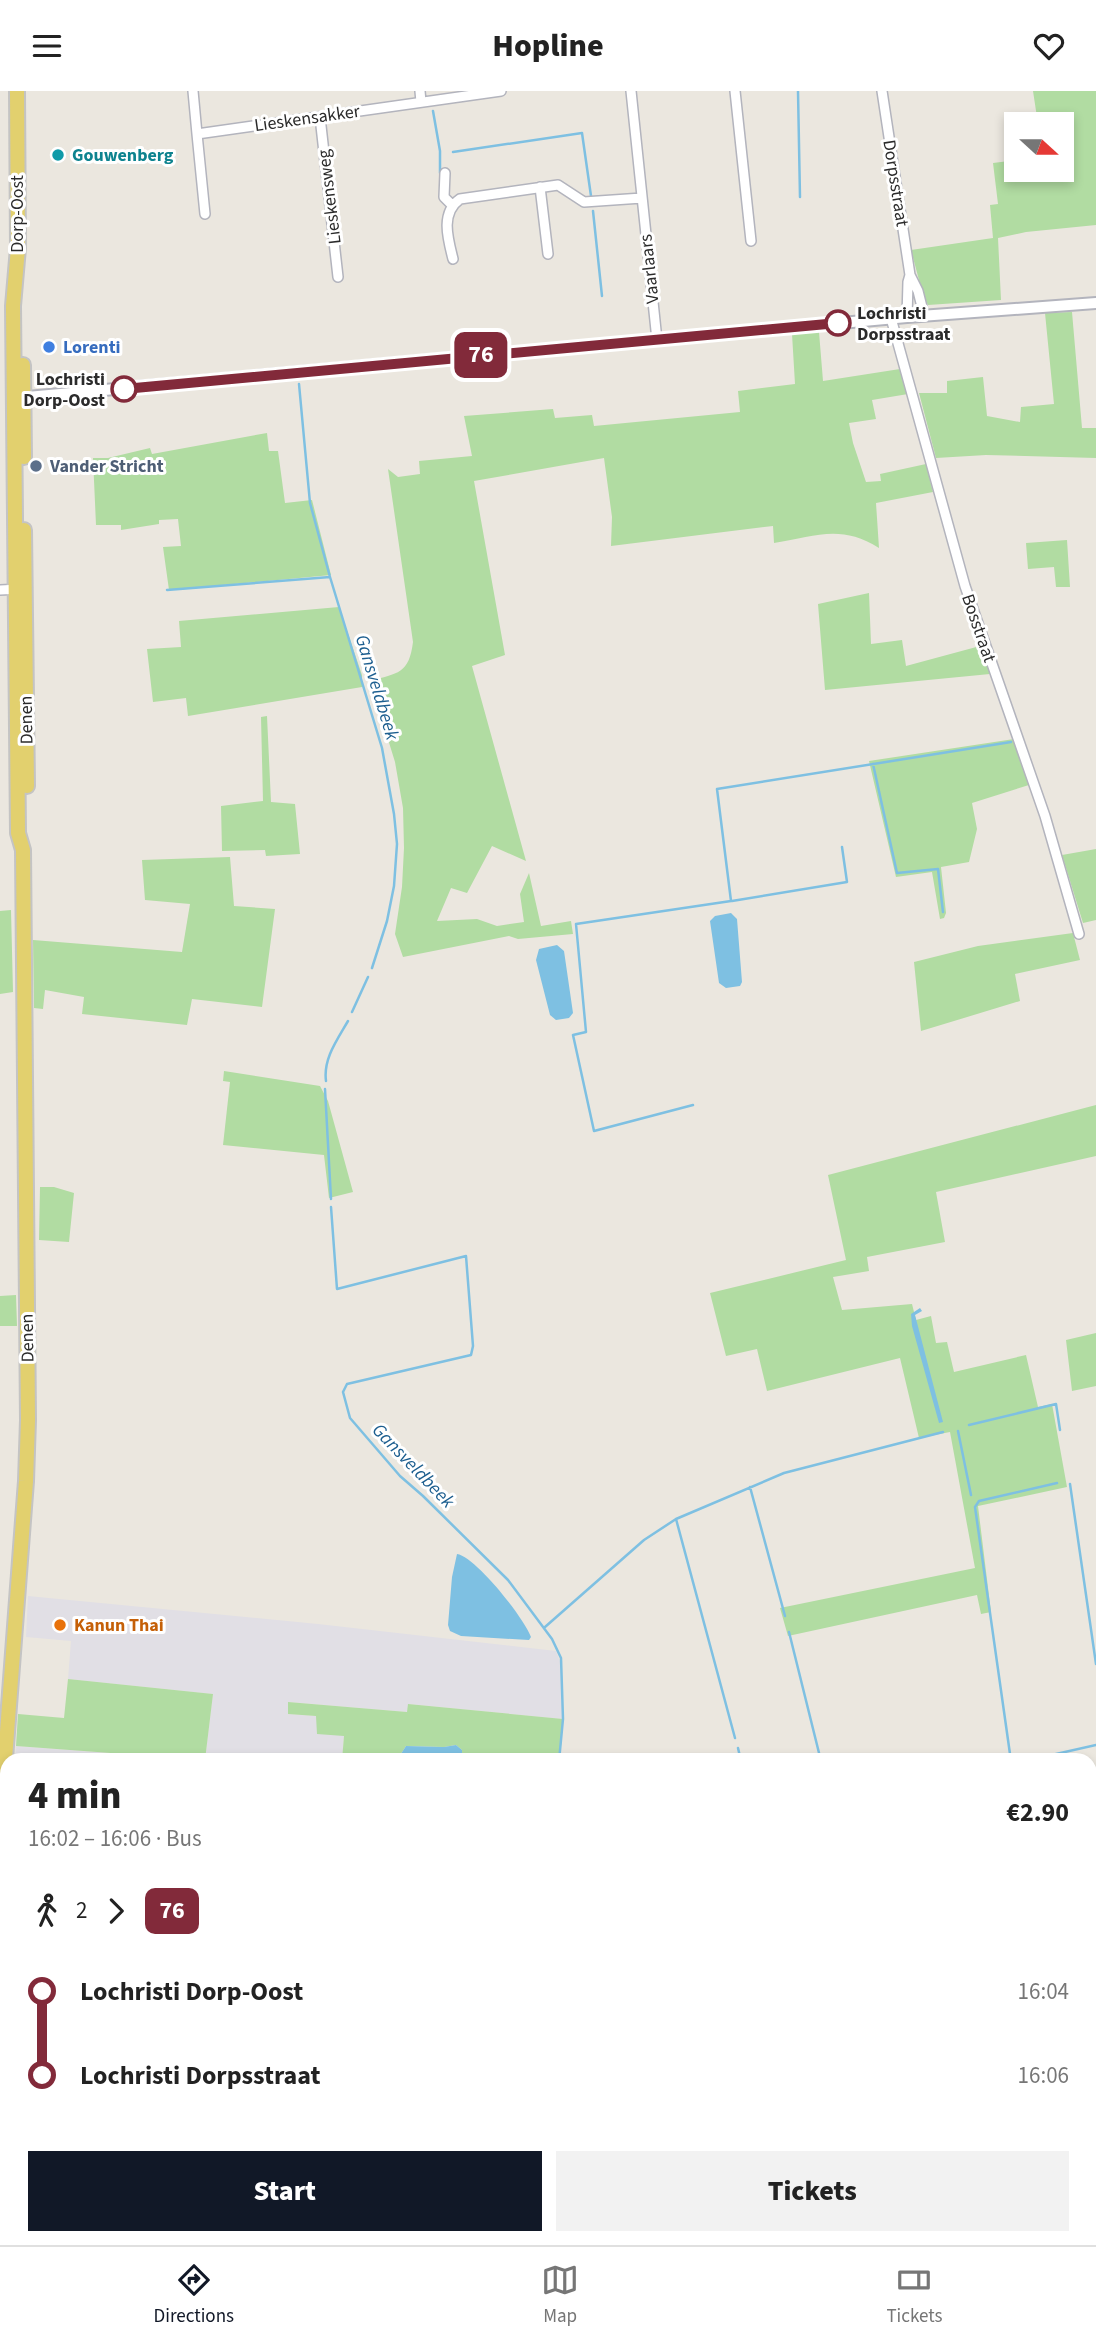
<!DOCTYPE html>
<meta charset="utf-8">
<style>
:root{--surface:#fff;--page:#f2f2f2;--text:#222;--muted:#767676;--line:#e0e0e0;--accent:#111827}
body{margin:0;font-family:"Source Sans 3",sans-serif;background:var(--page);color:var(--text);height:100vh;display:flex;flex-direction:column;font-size:26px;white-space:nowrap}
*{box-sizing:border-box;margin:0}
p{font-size:23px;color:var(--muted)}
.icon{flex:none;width:38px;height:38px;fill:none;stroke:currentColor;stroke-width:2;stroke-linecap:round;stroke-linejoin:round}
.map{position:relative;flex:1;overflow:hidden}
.drawer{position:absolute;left:0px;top:1662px;width:1097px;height:492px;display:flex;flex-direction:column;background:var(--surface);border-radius:21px 21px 0 0;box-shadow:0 4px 10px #0003}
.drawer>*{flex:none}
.badge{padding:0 14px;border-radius:10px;font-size:24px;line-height:46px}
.needle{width:46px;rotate:111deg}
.fabs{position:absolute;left:1004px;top:21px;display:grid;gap:14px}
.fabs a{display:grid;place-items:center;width:70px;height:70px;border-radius:0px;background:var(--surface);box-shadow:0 4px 10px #0003;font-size:35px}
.map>.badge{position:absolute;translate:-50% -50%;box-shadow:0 0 0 4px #fff}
.legs{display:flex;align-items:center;gap:10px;height:77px;padding:0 28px;font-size:23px}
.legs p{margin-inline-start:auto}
.head{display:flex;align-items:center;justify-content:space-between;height:119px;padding:0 28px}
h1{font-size:38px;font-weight:800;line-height:52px}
.cta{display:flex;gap:14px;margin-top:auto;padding:14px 28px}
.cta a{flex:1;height:80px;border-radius:0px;background:var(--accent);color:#fff;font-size:28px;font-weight:800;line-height:80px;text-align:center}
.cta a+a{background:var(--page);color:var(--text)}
ul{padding:0 28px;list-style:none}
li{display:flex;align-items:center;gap:24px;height:84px;font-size:26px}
li i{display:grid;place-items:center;width:10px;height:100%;margin:0 9px;background:currentColor}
li i::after{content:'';width:18px;height:18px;margin:-9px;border:5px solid;border-radius:50%;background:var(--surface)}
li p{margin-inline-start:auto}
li:first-child i{background:linear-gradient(#0000 50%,currentColor 0)}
li:last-child i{background:linear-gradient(currentColor 50%,#0000 0)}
header{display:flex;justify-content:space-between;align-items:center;height:91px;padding:0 28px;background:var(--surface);font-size:32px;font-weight:800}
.dock{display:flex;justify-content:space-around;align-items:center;height:98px;border-top:2px solid var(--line);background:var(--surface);font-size:19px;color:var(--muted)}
.dock a{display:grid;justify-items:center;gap:4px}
.dock .on{color:var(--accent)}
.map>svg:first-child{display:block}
.industrial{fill:#e1dfe5}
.green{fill:#b1dca2}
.water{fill:#7ec0e2}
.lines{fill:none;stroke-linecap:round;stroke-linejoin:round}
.stream{stroke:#7ec0e2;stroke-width:2.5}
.minor-casing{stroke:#b3b4bd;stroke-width:12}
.tertiary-casing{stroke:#b3b4bd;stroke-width:14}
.primary-casing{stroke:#c4c4c4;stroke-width:18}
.minor{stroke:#fff;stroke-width:9}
.tertiary{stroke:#fff;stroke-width:10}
.primary{stroke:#e2d06e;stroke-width:14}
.line-1-casing{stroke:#fff;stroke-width:16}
.line-1{stroke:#822a3a;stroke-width:10}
.culture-dot{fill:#0f9aa8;stroke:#fff;stroke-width:2.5}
.stop-1-dot{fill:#fff;stroke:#822a3a;stroke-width:3.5}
.shop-dot{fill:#3f7fe0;stroke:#fff;stroke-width:2.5}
.service-dot{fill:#5c6f8a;stroke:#fff;stroke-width:2.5}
.food-dot{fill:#e8710a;stroke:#fff;stroke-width:2.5}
.labels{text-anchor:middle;stroke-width:6;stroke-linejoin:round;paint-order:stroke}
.street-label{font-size:18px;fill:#2b2b2b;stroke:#fff}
.culture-label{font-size:18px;font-weight:bold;fill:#0d838f;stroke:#fff;text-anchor:start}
.stop-label{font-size:18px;font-weight:bold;fill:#2b2b2b;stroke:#fff;text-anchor:start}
.shop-label{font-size:18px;font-weight:bold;fill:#366cbe;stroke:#fff;text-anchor:start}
.service-label{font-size:18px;font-weight:bold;fill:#4e5e75;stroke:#fff;text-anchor:start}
.food-label{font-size:18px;font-weight:bold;fill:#c56008;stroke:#fff;text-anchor:start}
.water-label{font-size:19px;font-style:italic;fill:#1c5e8f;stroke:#fff}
</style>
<header><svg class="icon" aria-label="menu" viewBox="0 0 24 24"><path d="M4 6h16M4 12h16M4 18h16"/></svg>Hopline<svg class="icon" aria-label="heart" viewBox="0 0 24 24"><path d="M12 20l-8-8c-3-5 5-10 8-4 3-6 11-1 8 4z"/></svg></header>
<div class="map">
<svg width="1096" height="2154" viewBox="0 0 1096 2154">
<rect width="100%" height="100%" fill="#ebe7df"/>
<!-- industrial -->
<path class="industrial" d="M28,1505L318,1533L556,1560L562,1576L563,1628L409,1613L407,1621L289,1611L288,1623L316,1625L344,1645L342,1669H205L213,1603L68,1588L71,1550L26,1546Z
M16,1655L201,1669L15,1670Z"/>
<!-- green -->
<path class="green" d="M1033,0H1096V134L1026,141L998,147L1001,209L928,214L923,204L911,159L993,147L990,114L998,113L993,72L1017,69V79H1062V33H1038Z
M1072,221L1082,337H1096V367L986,364L936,367L919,302H947V290L983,286L987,325L1020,331L1021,316L1054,313L1045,222Z
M819,241L823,290L900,278L908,303L872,309L876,328L849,332L853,352L866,391L881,390L880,383L926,373L933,401L876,412L879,457C841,433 816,445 774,452L773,435L611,455L612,426L604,367L474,390L505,564L472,575L526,770L492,755L467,802L451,797L437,830L477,828L497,835L524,831L520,803L529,782L541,835L571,830L573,843L518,848L509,845L403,866L395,843L402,796L404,757L403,717L395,671L370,590C398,582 409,583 413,551L388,378L398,386L420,383L419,370L472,365L464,325L553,318L555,327L592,324L594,335L740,321L738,300L795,293L792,243Z
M267,342L269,360H278L285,412L312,409L331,484L169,499L163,456L181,455L178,428L159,429V433L121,439V434H96L93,367H108L150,357L152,363Z
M1067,449L1070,496H1056L1054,476L1028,478L1026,452Z
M869,502L871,553L902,549L906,575L980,555L990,583L825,599L818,513Z
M339,516L362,584V596L188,625L186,607L153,611L147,558L181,556L179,530Z
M267,625L271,711L295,713L300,763L266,765L265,759L222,760L221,715L263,710L261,626Z
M1014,648L1029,694L972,712L977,738L969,771L941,776L946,822L944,827L940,828L932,781L896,786L869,670Z
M1096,758V829L1083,832L1062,764Z
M230,766L234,815L275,818L262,916L192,908L187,934L82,923L84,906L45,899L43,918L34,917L33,849L182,861L190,813L145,809L142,769Z
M11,819L13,901L0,903V820Z
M1073,842L1080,869L1015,883L1020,910L921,940L914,871L978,855Z
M224,980L320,995L328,1010L353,1101L329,1107L324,1064L223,1054L230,991L223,990Z
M1096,1014V1065L936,1101L945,1151L867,1166L869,1180L833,1186L842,1219L912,1213L916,1229L931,1225L936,1252L947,1251L954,1281L1026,1264L1038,1316L1052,1313L1067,1396L978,1415L991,1521L981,1523L977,1504L788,1545L780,1517L975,1477L950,1341L919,1347L900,1267L767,1300L757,1258L726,1265L710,1202L846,1169L828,1084Z
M40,1096H54L74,1102L69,1151L39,1149Z
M16,1204L17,1235H0V1205Z
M1096,1242V1295L1072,1300L1066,1249Z
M68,1588L213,1603L205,1669L16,1655L18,1623L64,1627Z
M288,1611L407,1621L408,1613L563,1628L560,1669H462V1659L456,1654L444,1656L406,1655L397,1669H342L344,1645L317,1643L316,1625L288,1623Z
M1090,1977L1096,2011V2154H792V2147H1090Z
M170,2147H617V2154H169Z"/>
<!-- water -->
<path class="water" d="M731,822L737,828L742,891L740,895L726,897L719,892L710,830L715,825Z
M557,854L564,860L573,922L569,927L556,929L550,924L536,869L539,858Z
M920,1217L922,1220L915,1224L943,1331L939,1332L912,1235L911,1223Z
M457,1463C476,1466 524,1527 531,1546L529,1549L461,1545L450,1540L448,1534L452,1486Z
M456,1654L462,1659V1669H397L406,1655L444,1656Z"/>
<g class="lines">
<!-- stream -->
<path class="stream" d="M798,0L800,106
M433,20L440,60V82
M453,61L582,42L591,105
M593,120L602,205
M299,293L310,412L330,486
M167,499L330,486L382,657L394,723L397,753L394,795L387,830L372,877
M873,673L897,782L938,778L943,821
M732,810L847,791L842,756
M352,921L368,886
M326,990C323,968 337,949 348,930
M325,998L331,1108
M693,1014L594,1040L573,944L586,941L576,833L731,810L717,698L1011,651
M331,1116L337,1198L466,1165L473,1255L471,1264L347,1293L343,1301L350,1327L400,1385L423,1405L508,1489L552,1548L561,1567L563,1628L559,1670
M969,1334L1056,1313L1060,1339
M958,1340L971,1404
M1070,1393L1096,1573
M750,1396L785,1525
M676,1428L735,1647
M545,1536L644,1449L676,1428L784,1382L943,1341
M789,1541L821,1670
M738,1657L741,1670
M1011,1670L975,1416L979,1410L1057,1392
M1025,1670L1096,1654
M1090,1850L1096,1849
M1090,1979L1096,2020
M1090,2068L1096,2067
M272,2147L358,2154"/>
<defs>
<path id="minor" d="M193,0L197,43
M420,0L421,11
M631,0L657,249
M735,0L751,150
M882,0L910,184L908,191L907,226
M320,26L338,186
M445,82L444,106L452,114
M540,96L548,163
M205,123L197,43L501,0
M453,168C448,148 440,122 460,108L558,94L584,111L642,107
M910,184L918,200L924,224
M891,227L965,495L1045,725L1079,843
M0,499L20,498"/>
<path id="tertiary" d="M16,307L907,226L1096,212"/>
<path id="primary" d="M23,274L24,366
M24,439L27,695
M0,1734L26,1390L28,1329L23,759L18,742L13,215L18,157L17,0
M0,2140L2,2154"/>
</defs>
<!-- minor casing -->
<use href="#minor" class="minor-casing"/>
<!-- tertiary casing -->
<use href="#tertiary" class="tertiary-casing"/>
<!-- primary casing -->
<use href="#primary" class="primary-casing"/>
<!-- minor -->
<use href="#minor" class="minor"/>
<!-- tertiary -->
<use href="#tertiary" class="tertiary"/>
<!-- primary -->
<use href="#primary" class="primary"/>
</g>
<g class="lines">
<defs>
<path id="line-1" d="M124,298L838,232"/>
</defs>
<!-- line-1 casing -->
<use href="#line-1" class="line-1-casing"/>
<!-- line-1 -->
<use href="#line-1" class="line-1"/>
</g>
<!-- markers -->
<circle class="culture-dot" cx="58" cy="64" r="7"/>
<g class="stop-1-dot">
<circle cx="838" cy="232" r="12"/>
<circle cx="124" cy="298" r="12"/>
</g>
<circle class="shop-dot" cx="49" cy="256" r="7"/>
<circle class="service-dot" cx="36" cy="375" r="7"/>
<circle class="food-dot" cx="60" cy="1534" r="7"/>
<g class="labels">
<!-- street labels -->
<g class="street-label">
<text transform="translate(307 27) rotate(-8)" y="6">Lieskensakker</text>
<text transform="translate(896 92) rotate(81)" y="6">Dorpsstraat</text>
<text transform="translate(329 106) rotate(-97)" y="6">Lieskensweg</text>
<text transform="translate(17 123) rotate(-90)" y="6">Dorp-Oost</text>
<text transform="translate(649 178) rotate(-96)" y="6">Vaarlaars</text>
<text transform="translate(979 537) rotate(71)" y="6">Bosstraat</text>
<text transform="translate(26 629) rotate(-91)" y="6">Denen</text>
<text transform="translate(27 1247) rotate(-91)" y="6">Denen</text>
</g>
<!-- culture labels -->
<g class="culture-label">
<text x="72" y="70">Gouwenberg</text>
</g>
<!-- stop labels -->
<g class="stop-label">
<text x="857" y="228">Lochristi<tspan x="857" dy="21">Dorpsstraat</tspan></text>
<text x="105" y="294" text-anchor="end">Lochristi<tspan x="105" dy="21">Dorp-Oost</tspan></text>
</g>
<!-- shop labels -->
<g class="shop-label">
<text x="63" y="262">Lorenti</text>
</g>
<!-- service labels -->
<g class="service-label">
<text x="50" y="381">Vander Stricht</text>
</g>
<!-- food labels -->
<g class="food-label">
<text x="74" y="1540">Kanun Thai</text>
</g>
<!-- water labels -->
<g class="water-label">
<text transform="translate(378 596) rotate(73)" y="7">Gansveldbeek</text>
<text transform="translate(414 1374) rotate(46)" y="7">Gansveldbeek</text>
</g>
</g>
</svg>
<div class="fabs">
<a><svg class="needle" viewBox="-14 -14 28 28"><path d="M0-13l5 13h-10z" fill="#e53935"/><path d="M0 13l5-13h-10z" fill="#767676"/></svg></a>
</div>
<b class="badge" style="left:481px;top:264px;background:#822a3a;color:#fff">76</b>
<section class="drawer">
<div class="head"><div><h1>4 min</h1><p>16:02 – 16:06 · Bus</p></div><b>€2.90</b></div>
<div class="legs"><svg class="icon" aria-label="walk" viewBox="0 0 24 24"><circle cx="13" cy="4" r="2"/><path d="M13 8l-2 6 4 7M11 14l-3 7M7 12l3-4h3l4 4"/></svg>2<svg class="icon" aria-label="forward" viewBox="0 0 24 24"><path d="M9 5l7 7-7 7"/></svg><b class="badge" style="background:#822a3a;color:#fff">76</b></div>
<ul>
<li><i style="color:#822a3a"></i><b>Lochristi Dorp-Oost</b><p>16:04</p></li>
<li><i style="color:#822a3a"></i><b>Lochristi Dorpsstraat</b><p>16:06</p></li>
</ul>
<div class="cta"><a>Start</a><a>Tickets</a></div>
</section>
</div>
<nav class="dock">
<a class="on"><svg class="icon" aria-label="directions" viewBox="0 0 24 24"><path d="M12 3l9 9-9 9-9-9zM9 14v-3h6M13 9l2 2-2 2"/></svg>Directions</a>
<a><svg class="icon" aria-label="map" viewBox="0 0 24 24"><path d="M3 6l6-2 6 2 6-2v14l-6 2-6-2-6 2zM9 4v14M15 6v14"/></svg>Map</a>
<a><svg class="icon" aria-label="tickets" viewBox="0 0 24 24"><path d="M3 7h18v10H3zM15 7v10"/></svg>Tickets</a>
</nav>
